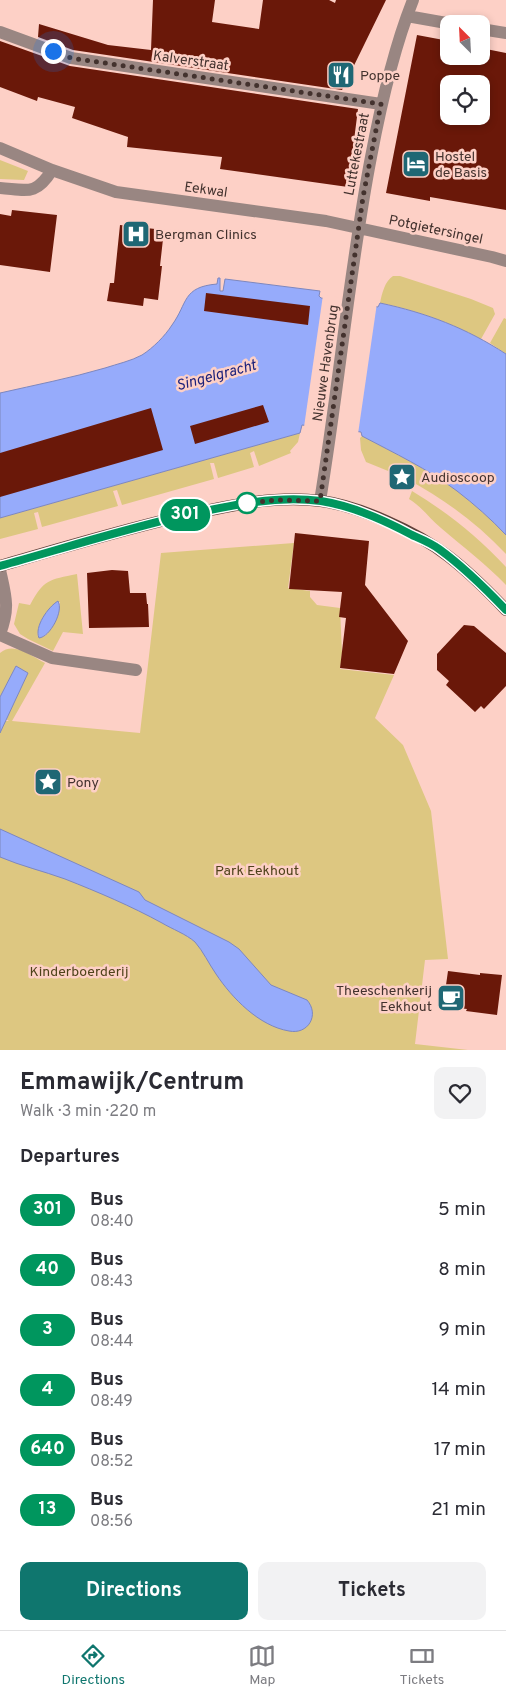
<!DOCTYPE html>
<meta charset="utf-8">
<style>
:root{--surface:#fff;--page:#f2f2f3;--text:#2b2b33;--muted:#7c7c81;--line:#e1e1e2;--accent:#0f766e}
body{margin:0;font-family:Overpass,sans-serif;background:var(--page);color:var(--text);height:100vh;display:flex;flex-direction:column;font-size:19px;white-space:nowrap}
*{box-sizing:border-box;margin:0}
p{font-size:16px;color:var(--muted)}
.icon{flex:none;width:28px;height:28px;fill:none;stroke:currentColor;stroke-width:2;stroke-linecap:round;stroke-linejoin:round}
.map{position:relative;height:1050px;overflow:hidden}
.details{display:flex;flex-direction:column;background:var(--surface);flex:1}
.details>*{flex:none}
.badge{padding:0 10px;border-radius:16px;font-size:18px;line-height:32px}
.needle{width:32px;rotate:336deg}
.tools{position:absolute;left:440px;top:15px;display:grid;gap:10px}
.tools a{display:grid;place-items:center;width:50px;height:50px;border-radius:10px;background:var(--surface);box-shadow:0 2px 8px #0003;font-size:25px}
.you{position:absolute;width:25px;height:25px;margin:-12px;border:4px solid #fff;border-radius:50%;background:#1a73e8;box-shadow:0 0 0 8px #1a73e833}
.map>.badge{position:absolute;translate:-50% -50%;box-shadow:0 0 0 2px #fff}
h2{padding:0 20px;font-size:19px;line-height:45px}
.round{display:grid;place-items:center;flex:none;width:52px;height:52px;border-radius:10px;background:var(--page)}
.headline{display:flex;align-items:center;justify-content:space-between;height:85px;padding:0 20px}
h1{font-size:24px;font-weight:700;line-height:38px}
.button{display:flex;gap:10px;margin-top:auto;padding:10px 20px}
.button a{flex:1;height:58px;border-radius:10px;background:var(--accent);color:#fff;font-size:20px;font-weight:700;line-height:58px;text-align:center}
.button a+a{background:var(--page);color:var(--text)}
ul{padding:0;list-style:none}
li{display:flex;align-items:center;gap:15px;height:60px;padding:0 20px}
li div{flex:1}
li b{display:block;font-size:19px}
li em{font-style:normal}
li .badge{min-width:55px;font-weight:700;text-align:center}
.menu{display:flex;justify-content:space-around;align-items:center;height:70px;border-top:1px solid var(--line);background:var(--surface);font-size:14px;color:var(--muted)}
.menu a{display:grid;justify-items:center;gap:2px}
.menu .selected{color:var(--accent)}
.map>svg:first-child{display:block}
.green{fill:#ddc781;fill-rule:evenodd}
.water{fill:#96abfb;stroke:#7d87be}
.pier{fill:#fdd0c6}
.building{fill:#6a1809;fill-rule:evenodd}
.lines{fill:none;stroke-linecap:round;stroke-linejoin:round}
.minor{stroke:#998682;stroke-width:12}
.major{stroke:#5f413a;stroke-width:12}
.line-casing{stroke:#fff;stroke-width:11}
.line{stroke:#00965e;stroke-width:8}
.walk{stroke:#43322e;stroke-width:5;stroke-dasharray:0 9}
.stop-dot{fill:#fff;stroke:#00965e;stroke-width:2.5}
.labels{text-anchor:middle;stroke-width:5;stroke-linejoin:round;paint-order:stroke}
.street-label{font-size:14px;fill:#43322e;stroke:#fdd0c6}
.poi-label{font-size:14px;fill:#43322e;stroke:#fdd0c6;text-anchor:start}
.park-label{font-size:14px;fill:#4e421a;stroke:#fdd0c6}
.water-label{font-size:15px;font-style:italic;fill:#1d217a;stroke:#fdd0c6}
</style>
<div class="map">
<svg width="506" height="1050" viewBox="0 0 506 1050">
<rect width="100%" height="100%" fill="#fdd0c6"/>
<!-- green -->
<path class="green" d="M0,160L28,171L24,180L0,179Z
M393,276H400L471,299L493,308L495,314L481,339C449,322 416,310 380,303C382,293 385,281 393,276Z
M504,318L506,319V354L490,343Z
M300,433L298,442L290,451L291,453L259,466L254,451L250,453L254,467L218,478L214,463H210L214,479L122,505L117,490L113,491L118,506L42,527L38,512L34,513L38,529L0,539V518Z
M362,436C394,453 428,469 457,491C474,504 491,519 506,535V554C477,523 444,499 407,479L403,474L398,475L366,462L361,450L360,438Z
M412,491C447,512 478,537 506,567V585C486,564 463,547 441,528C429,518 422,507 409,499Z
M294,543L288,588L310,591V597L317,605L340,608L342,653L340,669L394,675L375,718L403,745L431,811L448,959L425,960L415,1044L468,1050H0V721H9L6,719L28,673L16,666L0,697V653C14,641 31,656 45,663L12,721L140,733L161,553Z
M77,574L83,634L63,632L53,651L28,639L20,634L14,624L19,603L30,605C44,579 49,580 77,574ZM59,602H60C60,615 53,627 45,636L38,637C36,625 48,607 59,602Z"/>
<!-- water -->
<path class="water" d="M218,278H220V291H223L225,279L320,291L319,296L321,298L378,307L380,303C427,313 466,328 506,354V535C491,519 474,504 457,491C428,469 394,453 362,436L361,432L302,425L300,433L0,518V393C35,385 71,378 105,368C117,364 131,361 142,355C153,348 165,336 172,325C188,303 182,287 217,284Z
M58,601C64,611 50,637 39,638C34,627 48,607 58,601Z
M16,666L28,673L0,733V697Z
M0,829L139,892L145,900L229,942L239,949L271,985L307,1000C320,1015 308,1035 289,1031C259,1026 232,998 216,974C209,964 203,951 195,942C186,934 172,929 162,923C131,906 98,892 65,879C43,871 21,866 0,857Z"/>
<!-- pier -->
<path class="pier" d="M323,295L377,303L358,434L304,427Z"/>
<!-- building -->
<path class="building" d="M153,0H215L212,22L259,29L263,0H329L335,3L336,0H386L342,90L73,50L38,37L39,24L108,45L151,50Z
M417,35L449,41V56H481V48L506,53V210L430,197V201L386,193ZM449,84H481V116H449Z
M0,41L70,66L358,109L348,187L220,169L222,157L127,147L128,137L72,118L75,107L38,97L37,101L0,87Z
M12,210L57,215L50,272L0,265V214L11,216Z
M120,225L164,230L160,266H162L158,300L144,298L143,306L107,301L110,283H114Z
M206,293L310,306L308,325L204,311Z
M263,405L269,422L195,444L190,426Z
M151,408L163,450L0,497V453Z
M295,533L369,541L365,585L408,641L394,674L340,668L346,618L339,617L342,592L289,589Z
M112,570L128,571L130,593H146L147,604H148L149,627L89,628L87,573Z
M464,625L474,626L506,653V686L484,709L481,706L475,712L446,685L449,681L437,670V654Z
M448,971L480,975V973L502,975L497,1015L466,1011L467,1009L443,1006Z"/>
<g class="lines">
<!-- minor -->
<path class="minor" d="M407,16L452,24
M481,29L506,33
M0,32L71,58L381,104
M0,148L52,170L116,192L326,221L492,257L506,261
M0,188C27,190 36,196 52,170
M320,501C339,387 349,271 371,157C381,104 393,50 413,0
M0,570C6,597 10,608 0,634
M0,635L52,658L136,670"/>
<!-- major -->
<path class="major" d="M0,566C61,548 121,530 182,516C227,506 274,495 321,501C359,506 417,532 448,556C469,572 488,591 506,610"/>
</g>
<g class="lines">
<defs>
<path id="line" d="M0,566C61,549 121,530 182,516C228,506 274,495 321,501C353,506 384,520 412,535C421,539 431,543 439,549C464,567 485,588 506,610"/>
</defs>
<!-- line casing -->
<use href="#line" class="line-casing"/>
<!-- line -->
<use href="#line" class="line"/>
<!-- walk -->
<path class="walk" d="M53,51L71,58L381,104L363,197L320,501L276,500L247,503"/>
</g>
<!-- icons -->
<defs>
<symbol id="restaurant-square" viewBox="-11 -11 22 22"><rect x="-9" y="-9" width="18" height="18" rx="4" fill="#1f6774" stroke="#fdd0c6"/><path d="M-5-6h1v4h1v-4h1v4h1v-4h1v5L-1.5 .5V6h-2V.5L-5-1ZM5-6V6H3V1.5H1.5Q1.5-4 5-6Z" fill="#fff"/></symbol>
<symbol id="hotel-square" viewBox="-11 -11 22 22"><rect x="-9" y="-9" width="18" height="18" rx="4" fill="#1f6774" stroke="#fdd0c6"/><path d="M-6-4.5h1.5V1H6V5H4.5V3h-9V5H-6ZM-4 0a1.8 1.8 0 1 1 3.6 0ZM.5 0V-2.5h3Q6-2.5 6 0Z" fill="#fff"/></symbol>
<symbol id="hospital-square" viewBox="-11 -11 22 22"><rect x="-9" y="-9" width="18" height="18" rx="4" fill="#1f6774" stroke="#fdd0c6"/><path d="M-5-5h3v3.5h4V-5h3V5h-3V1.5h-4V5h-3Z" fill="#fff"/></symbol>
<symbol id="sight-square" viewBox="-11 -11 22 22"><rect x="-9" y="-9" width="18" height="18" rx="4" fill="#1f6774" stroke="#fdd0c6"/><path d="M0-6L1.8-2.2L6-1.7L2.9 1.2L3.7 5.4L0 3.3L-3.7 5.4L-2.9 1.2L-6-1.7L-1.8-2.2Z" fill="#fff"/></symbol>
<symbol id="cafe-square" viewBox="-11 -11 22 22"><rect x="-9" y="-9" width="18" height="18" rx="4" fill="#1f6774" stroke="#fdd0c6"/><path d="M-5.5-4.5H6V0H3Q3 3.5 0 3.5H-2.5Q-5.5 3.5-5.5 0ZM3-3.2v2h1.7v-2ZM-6 4.5H4V6H-6Z" fill="#fff"/></symbol>
</defs>
<g fill-rule="evenodd">
<use href="#restaurant-square" x="325" y="59" width="32" height="32"/>
<use href="#hotel-square" x="400" y="148" width="32" height="32"/>
<use href="#hospital-square" x="120" y="218" width="32" height="32"/>
<use href="#sight-square" x="386" y="461" width="32" height="32"/>
<use href="#sight-square" x="32" y="766" width="32" height="32"/>
<use href="#cafe-square" x="435" y="982" width="32" height="32"/>
</g>
<!-- markers -->
<circle class="stop-dot" cx="247" cy="503" r="10"/>
<g class="labels">
<!-- street labels -->
<g class="street-label">
<text transform="translate(191 60) rotate(8)" y="5">Kalverstraat</text>
<text transform="translate(356 154) rotate(-79)" y="5">Luttekestraat</text>
<text transform="translate(206 189) rotate(8)" y="5">Eekwal</text>
<text transform="translate(436 229) rotate(12)" y="5">Potgietersingel</text>
<text transform="translate(325 363) rotate(-82)" y="5">Nieuwe Havenbrug</text>
</g>
<!-- poi labels -->
<g class="poi-label">
<text x="360" y="80">Poppe</text>
<text x="435" y="161">Hostel<tspan x="435" dy="16">de Basis</tspan></text>
<text x="155" y="239">Bergman Clinics</text>
<text x="421" y="482">Audioscoop</text>
<text x="67" y="787">Pony</text>
<text x="432" y="995" text-anchor="end">Theeschenkerij<tspan x="432" dy="16">Eekhout</tspan></text>
</g>
<!-- park labels -->
<g class="park-label">
<text x="257" y="875">Park Eekhout</text>
<text x="79" y="976">Kinderboerderij</text>
</g>
<!-- water labels -->
<g class="water-label">
<text transform="translate(216 375) rotate(-15)" y="5">Singelgracht</text>
</g>
</g>
</svg>
<div class="tools">
<a><svg class="needle" viewBox="-14 -14 28 28"><path d="M0-13l5 13h-10z" fill="#e53935"/><path d="M0 13l5-13h-10z" fill="#7c7c81"/></svg></a>
<a><svg class="icon" aria-label="locate" viewBox="0 0 24 24"><circle cx="12" cy="12" r="6"/><path d="M12 2v4M12 18v4M2 12h4M18 12h4"/></svg></a>
</div>
<div class="you" style="left:53px;top:51px"></div>
<b class="badge" style="left:185px;top:515px;background:#00965e;color:#fff">301</b>
</div>
<section class="details">
<div class="headline"><div><h1>Emmawijk/Centrum</h1><p>Walk · 3 min · 220 m</p></div><a class="round"><svg class="icon" aria-label="heart" viewBox="0 0 24 24"><path d="M12 20l-8-8c-3-5 5-10 8-4 3-6 11-1 8 4z"/></svg></a></div>
<h2>Departures</h2>
<ul>
<li><span class="badge" style="background:#00965e;color:#fff">301</span><div><b>Bus</b><p>08:40</p></div><em>5 min</em></li>
<li><span class="badge" style="background:#00965e;color:#fff">40</span><div><b>Bus</b><p>08:43</p></div><em>8 min</em></li>
<li><span class="badge" style="background:#00965e;color:#fff">3</span><div><b>Bus</b><p>08:44</p></div><em>9 min</em></li>
<li><span class="badge" style="background:#00965e;color:#fff">4</span><div><b>Bus</b><p>08:49</p></div><em>14 min</em></li>
<li><span class="badge" style="background:#00965e;color:#fff">640</span><div><b>Bus</b><p>08:52</p></div><em>17 min</em></li>
<li><span class="badge" style="background:#00965e;color:#fff">13</span><div><b>Bus</b><p>08:56</p></div><em>21 min</em></li>
</ul>
<div class="button"><a>Directions</a><a>Tickets</a></div>
</section>
<nav class="menu">
<a class="selected"><svg class="icon" aria-label="directions" viewBox="0 0 24 24"><path d="M12 3l9 9-9 9-9-9zM9 14v-3h6M13 9l2 2-2 2"/></svg>Directions</a>
<a><svg class="icon" aria-label="map" viewBox="0 0 24 24"><path d="M3 6l6-2 6 2 6-2v14l-6 2-6-2-6 2zM9 4v14M15 6v14"/></svg>Map</a>
<a><svg class="icon" aria-label="tickets" viewBox="0 0 24 24"><path d="M3 7h18v10H3zM15 7v10"/></svg>Tickets</a>
</nav>
